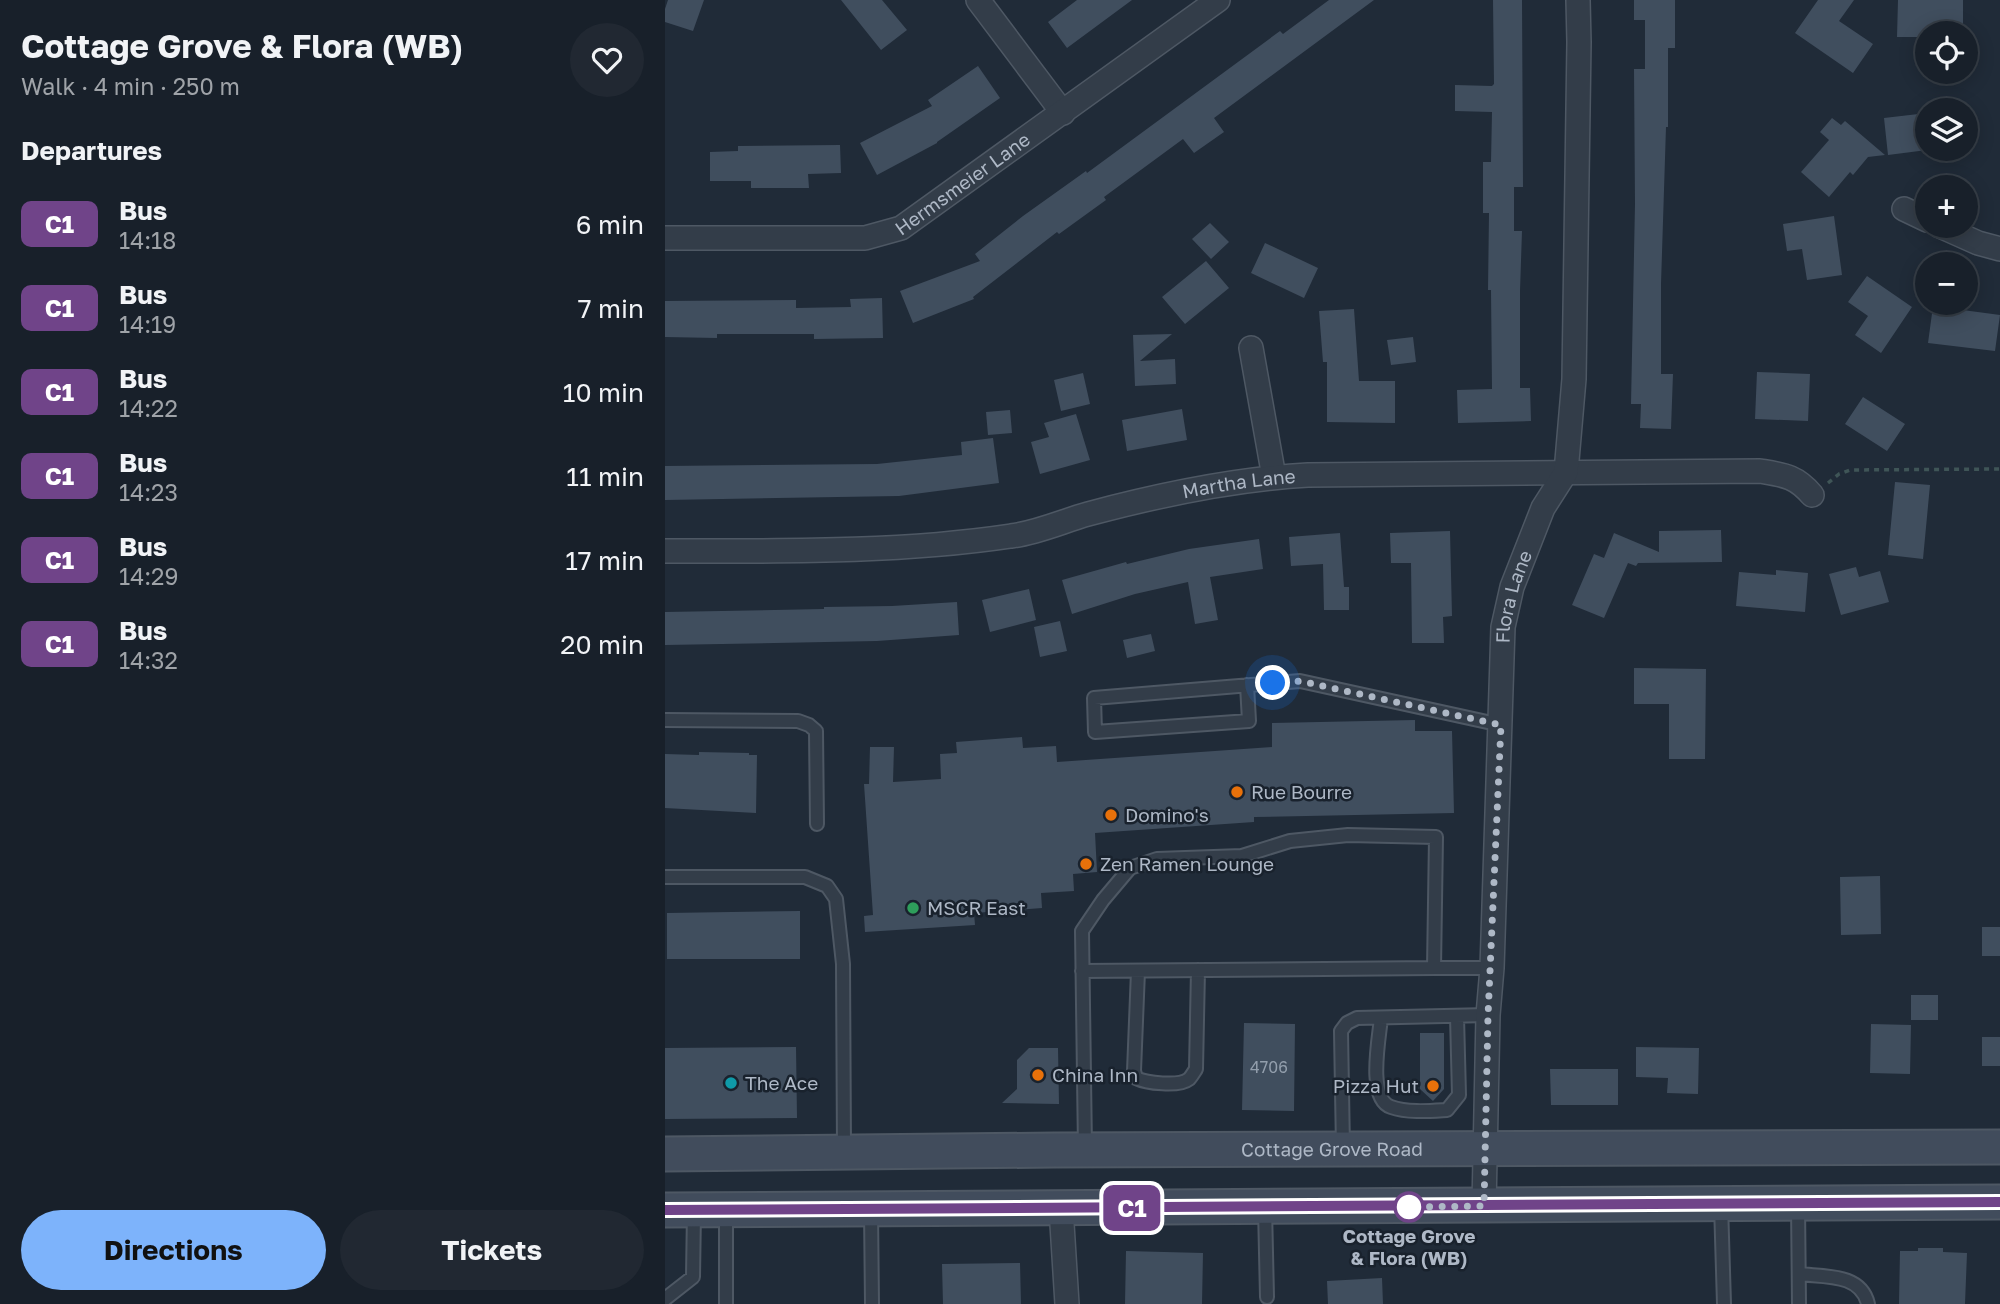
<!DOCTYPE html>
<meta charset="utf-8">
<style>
:root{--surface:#18202a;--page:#212832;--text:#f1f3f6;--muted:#9fa3a8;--line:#363e47;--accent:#7db3fb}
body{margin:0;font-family:"Golos Text",sans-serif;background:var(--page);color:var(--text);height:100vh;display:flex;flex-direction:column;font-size:26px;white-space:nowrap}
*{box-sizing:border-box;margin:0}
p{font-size:23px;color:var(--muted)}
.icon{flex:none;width:38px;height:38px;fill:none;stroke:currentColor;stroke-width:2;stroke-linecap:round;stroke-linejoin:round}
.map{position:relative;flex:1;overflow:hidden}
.details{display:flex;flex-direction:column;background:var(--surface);width:665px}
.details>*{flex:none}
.badge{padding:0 14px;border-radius:10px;font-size:24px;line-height:46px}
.controls{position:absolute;left:1250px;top:21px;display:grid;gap:14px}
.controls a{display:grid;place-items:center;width:63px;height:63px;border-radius:50%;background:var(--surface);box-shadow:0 4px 18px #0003,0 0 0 2px var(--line);font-size:35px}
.you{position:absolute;width:35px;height:35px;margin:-18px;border:5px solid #fff;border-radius:50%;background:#1a73e8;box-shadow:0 0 0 10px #1a73e833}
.map>.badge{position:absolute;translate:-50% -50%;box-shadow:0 0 0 4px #fff}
h2{padding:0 21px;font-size:26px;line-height:63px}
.round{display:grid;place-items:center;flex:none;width:74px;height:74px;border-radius:37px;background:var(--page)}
.summary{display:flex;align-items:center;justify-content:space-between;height:119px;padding:0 21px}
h1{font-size:33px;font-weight:700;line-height:52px}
.cta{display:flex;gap:14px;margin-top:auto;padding:14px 21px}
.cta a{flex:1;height:80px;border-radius:42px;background:var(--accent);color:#111;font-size:28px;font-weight:700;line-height:80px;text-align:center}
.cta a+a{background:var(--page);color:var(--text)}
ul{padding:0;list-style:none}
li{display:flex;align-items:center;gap:21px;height:84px;padding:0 21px}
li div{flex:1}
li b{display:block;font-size:26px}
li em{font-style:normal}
li .badge{min-width:77px;font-weight:700;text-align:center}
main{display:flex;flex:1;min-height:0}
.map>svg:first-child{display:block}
.building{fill:#404e5e}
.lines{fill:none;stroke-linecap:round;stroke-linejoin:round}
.lane-casing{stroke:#4e5864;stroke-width:16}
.street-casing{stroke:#4e5864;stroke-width:26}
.secondary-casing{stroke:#4e5864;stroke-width:37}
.path{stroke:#3f5557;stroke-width:3.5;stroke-dasharray:5 5;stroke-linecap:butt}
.lane{stroke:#333d49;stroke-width:12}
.street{stroke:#333d49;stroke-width:23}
.secondary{stroke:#414c5c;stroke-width:33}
.line-casing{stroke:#fff;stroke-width:16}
.line{stroke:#704489;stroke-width:10}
.walk{stroke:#aeb8c6;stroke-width:7;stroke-dasharray:0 12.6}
.food-dot{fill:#e8710a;stroke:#19222d;stroke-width:2.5}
.leisure-dot{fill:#2e9e5b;stroke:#19222d;stroke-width:2.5}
.culture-dot{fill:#0f9aa8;stroke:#19222d;stroke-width:2.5}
.stop-dot{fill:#fff;stroke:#704489;stroke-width:3.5}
.labels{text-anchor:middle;stroke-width:5;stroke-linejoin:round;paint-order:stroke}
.number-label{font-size:16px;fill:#929eac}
.street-label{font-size:19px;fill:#aeb8c6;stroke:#19222d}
.poi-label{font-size:19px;fill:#aeb8c6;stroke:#19222d;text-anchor:start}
.stop-label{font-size:19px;font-weight:bold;fill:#aeb8c6;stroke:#19222d}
</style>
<main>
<section class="details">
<div class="summary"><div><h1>Cottage Grove &amp; Flora (WB)</h1><p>Walk · 4 min · 250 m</p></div><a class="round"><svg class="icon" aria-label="heart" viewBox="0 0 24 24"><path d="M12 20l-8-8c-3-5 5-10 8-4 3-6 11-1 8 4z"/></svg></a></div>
<h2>Departures</h2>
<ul>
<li><span class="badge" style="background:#704489;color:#fff">C1</span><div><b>Bus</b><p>14:18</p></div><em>6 min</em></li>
<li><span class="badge" style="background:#704489;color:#fff">C1</span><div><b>Bus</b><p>14:19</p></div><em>7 min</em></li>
<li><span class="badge" style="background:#704489;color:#fff">C1</span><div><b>Bus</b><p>14:22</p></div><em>10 min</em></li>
<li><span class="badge" style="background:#704489;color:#fff">C1</span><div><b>Bus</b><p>14:23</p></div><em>11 min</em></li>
<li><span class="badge" style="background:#704489;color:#fff">C1</span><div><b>Bus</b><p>14:29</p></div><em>17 min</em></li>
<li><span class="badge" style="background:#704489;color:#fff">C1</span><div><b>Bus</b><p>14:32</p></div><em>20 min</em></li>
</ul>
<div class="cta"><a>Directions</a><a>Tickets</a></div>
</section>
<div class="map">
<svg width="1335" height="1304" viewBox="0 0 1335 1304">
<rect width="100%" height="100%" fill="#202b38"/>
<!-- building -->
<path class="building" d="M3,0H39L28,31L0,22V9Z
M176,0H217L242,30L216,50Z
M412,0H467L402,48L383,22Z
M664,0H709L549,118L559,132L529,153L518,139L439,197L441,200L394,234L392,232L308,297L309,299L248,323L235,291L315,261L310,254L358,216L421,171L422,173L615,31L618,34Z
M828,0H857L858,187H849V231H857L855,291V388H865L866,421L793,423L792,390L827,389L826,290H823L824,213H818V162H826L827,112L790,111V85L827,86L829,84Z
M969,0H1010V48H1003V127H1001L996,284V374H1008L1006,429L975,428L976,404H966L970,204L969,69H980V20H969Z
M1153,0H1189L1174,21L1208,44L1188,73L1130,33Z
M1233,0H1298V33H1262V37H1232Z
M313,66L335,98L272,142V143L212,175L195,143L267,106L263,100Z
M1262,113V150L1223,155L1219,118Z
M1167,118L1176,125L1180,121L1220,155L1203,157L1188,175L1185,172L1164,197L1136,172L1164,140L1155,132Z
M175,145L176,173L143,174L144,188H86V181H45V152L73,151V146Z
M1169,216L1177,275L1142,280L1137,249L1122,251L1118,224Z
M545,223L564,242L546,259L527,239Z
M600,243L653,268L639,298L586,273Z
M541,261L564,288L520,324L497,297Z
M1202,276L1247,307L1216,353L1190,335L1203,316L1183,302Z
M217,298L218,338L149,339V334H52V338L0,337V301L131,300V308L186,307L185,299Z
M1268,306L1335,315L1330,351L1263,343Z
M689,309L694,381H730V423L662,422V362H658L654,311Z
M507,334L475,361L510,359L511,384L470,386L468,335Z
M748,337L751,362L726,365L722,340Z
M1092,372L1145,374L1143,421L1090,419Z
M418,373L425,404L396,411L389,380Z
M1198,397L1240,424L1222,451L1180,424Z
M517,409L522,440L462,451L457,420Z
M345,410L347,433L323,435L321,412Z
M411,414L425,460L375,474L366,442L384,437L379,423Z
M328,438L334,483L234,496L0,500V466L212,464L297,455L296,442Z
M1230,482L1265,485L1258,559L1223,555Z
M1056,530L1057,562L973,563L971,566L963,563L939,618L907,605L929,554L939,558L949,533L994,552V531Z
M785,531L787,616L778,617L779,643H747L746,563H726L725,533Z
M675,533L679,587H684V610H659L658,564L626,566L624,537Z
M594,539L598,569L545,577L553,620L530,624L523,582L470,594L407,614L397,580L461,562L462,564L524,549Z
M1191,567L1194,577L1215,571L1224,602L1176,615L1164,574Z
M1111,570L1143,573L1140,612L1071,606L1074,572L1111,575Z
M364,589L371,620L325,632L317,600Z
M292,602L294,635L212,641L0,645V612L159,609V607L227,606Z
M395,621L402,651L375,657L369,627Z
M486,634L490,651L462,658L458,640Z
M969,668L1041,669L1040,759H1004V704H969Z
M750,720V731H787L789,813L589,817V822L430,833L432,872L408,874L409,891L376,893L377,908L309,913L310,925L200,932L199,916L208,915L199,784H204L205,747H229L228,782L276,779L275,754L292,753L291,742L357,737L358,748L391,746L392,762L607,747V723Z
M34,752L84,753V755H92L91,813L0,808V754L34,755Z
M1215,876L1216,934L1176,935L1175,877Z
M135,911V959H2V913Z
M1317,927H1335V956H1317Z
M1246,995H1273V1020H1246Z
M579,1023L630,1024L629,1111L577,1110Z
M1206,1024L1246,1025L1245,1074L1205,1073Z
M755,1033H779V1089L768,1101L755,1089Z
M1317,1037H1335V1066H1317Z
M131,1047L132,1118L0,1119V1048Z
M971,1047L1034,1048L1033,1094L1002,1093L1003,1078L971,1077Z
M364,1048H393L394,1104L337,1103L352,1089V1060Z
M885,1069H953V1105H886Z
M1253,1248H1278V1252L1302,1253L1300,1304H1234L1235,1251H1253Z
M461,1251L538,1253L537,1304H460Z
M355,1263L356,1304H278L277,1264Z
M717,1278L718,1304H663L662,1281Z"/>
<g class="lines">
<defs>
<path id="lane" d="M582,685L584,721L430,732L429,698L635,681L836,725
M0,720L133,721L144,725L151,731L152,824
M0,877H140L162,886L171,899L178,964L179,1150
M417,971L769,968
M473,971L469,1071L471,1078C481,1083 514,1087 524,1079C526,1077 529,1072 531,1069L533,970
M716,1018C714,1039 702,1099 726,1107C743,1113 765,1111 782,1110L794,1095L792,1016
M420,1149L417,931L438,900L465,868L492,859L577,856L625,841L683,835L771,837L769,968H827
M678,1149L676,1031L682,1023L692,1018L823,1015
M1056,1204L1059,1304
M1133,1204L1134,1304
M600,1208L602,1297
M61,1210V1304
M206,1210L207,1304
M1134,1274C1159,1277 1196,1273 1203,1304
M0,1299L28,1277L29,1211"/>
<g id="street">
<path d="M313,0L398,113"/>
<path d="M1239,209L1262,220"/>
<path d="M1275,226L1313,243L1335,249"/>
<path id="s1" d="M0,238H200L236,228L553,0"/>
<path d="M586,348L609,477"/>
<path id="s2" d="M0,551C115,551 232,553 346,536C372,533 398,521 423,514C494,495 570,479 643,475L1095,471C1119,475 1131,476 1147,495"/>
<path id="s3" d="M819,1206L823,1015L827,968L838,627L847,587L878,508L901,472L909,379L914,42L913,0"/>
<path d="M396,1208L402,1304"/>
</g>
<g id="secondary">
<path id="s4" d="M0,1154L389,1150L1335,1147"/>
<path d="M0,1210L1335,1202"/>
</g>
</defs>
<!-- lane casing -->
<use href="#lane" class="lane-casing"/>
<!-- street casing -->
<use href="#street" class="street-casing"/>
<!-- secondary casing -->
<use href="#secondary" class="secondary-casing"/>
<!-- path -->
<path class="path" d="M1163,483L1174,474L1185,470L1335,469"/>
<!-- lane -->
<use href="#lane" class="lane"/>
<!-- street -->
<use href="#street" class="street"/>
<!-- secondary -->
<use href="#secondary" class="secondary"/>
</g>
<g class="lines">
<defs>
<path id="line" d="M0,1210L1335,1202"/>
</defs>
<!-- line casing -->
<use href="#line" class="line-casing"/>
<!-- line -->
<use href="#line" class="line"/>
<!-- walk -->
<path class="walk" d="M608,683L635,681L836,725L823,1016L819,1206L744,1207"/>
</g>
<!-- markers -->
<g class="food-dot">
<circle cx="572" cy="792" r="7"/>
<circle cx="446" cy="815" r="7"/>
<circle cx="421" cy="864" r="7"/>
<circle cx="373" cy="1075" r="7"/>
<circle cx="768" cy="1086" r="7"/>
</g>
<circle class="leisure-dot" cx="248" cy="908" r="7"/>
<circle class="culture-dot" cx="66" cy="1083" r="7"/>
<circle class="stop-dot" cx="744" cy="1207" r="14"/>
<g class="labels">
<!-- number labels -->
<g class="number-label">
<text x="604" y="1073">4706</text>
</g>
<!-- street labels -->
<g class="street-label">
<text dy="7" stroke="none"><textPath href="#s1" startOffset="313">Hermsmeier Lane</textPath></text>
<text dy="7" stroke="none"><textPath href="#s2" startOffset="581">Martha Lane</textPath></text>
<text dy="7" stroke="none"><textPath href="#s3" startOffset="611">Flora Lane</textPath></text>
<text dy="7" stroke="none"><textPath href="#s4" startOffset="667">Cottage Grove Road</textPath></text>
</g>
<!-- poi labels -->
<g class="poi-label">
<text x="586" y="799">Rue Bourre</text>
<text x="460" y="822">Domino's</text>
<text x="435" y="871">Zen Ramen Lounge</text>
<text x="262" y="915">MSCR East</text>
<text x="387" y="1082">China Inn</text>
<text x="80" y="1090">The Ace</text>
<text x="754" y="1093" text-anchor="end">Pizza Hut</text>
</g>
<!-- stop labels -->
<g class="stop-label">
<text x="744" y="1243">Cottage Grove<tspan x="744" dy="22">&amp; Flora (WB)</tspan></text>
</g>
</g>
</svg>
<div class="controls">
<a><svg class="icon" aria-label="locate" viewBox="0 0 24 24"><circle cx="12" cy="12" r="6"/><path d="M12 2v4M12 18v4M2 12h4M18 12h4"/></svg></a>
<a><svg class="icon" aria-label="layers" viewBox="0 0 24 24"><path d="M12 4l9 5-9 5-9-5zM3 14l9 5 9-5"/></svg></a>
<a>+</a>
<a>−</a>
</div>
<div class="you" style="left:608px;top:683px"></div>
<b class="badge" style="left:467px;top:1208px;background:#704489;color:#fff">C1</b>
</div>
</main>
